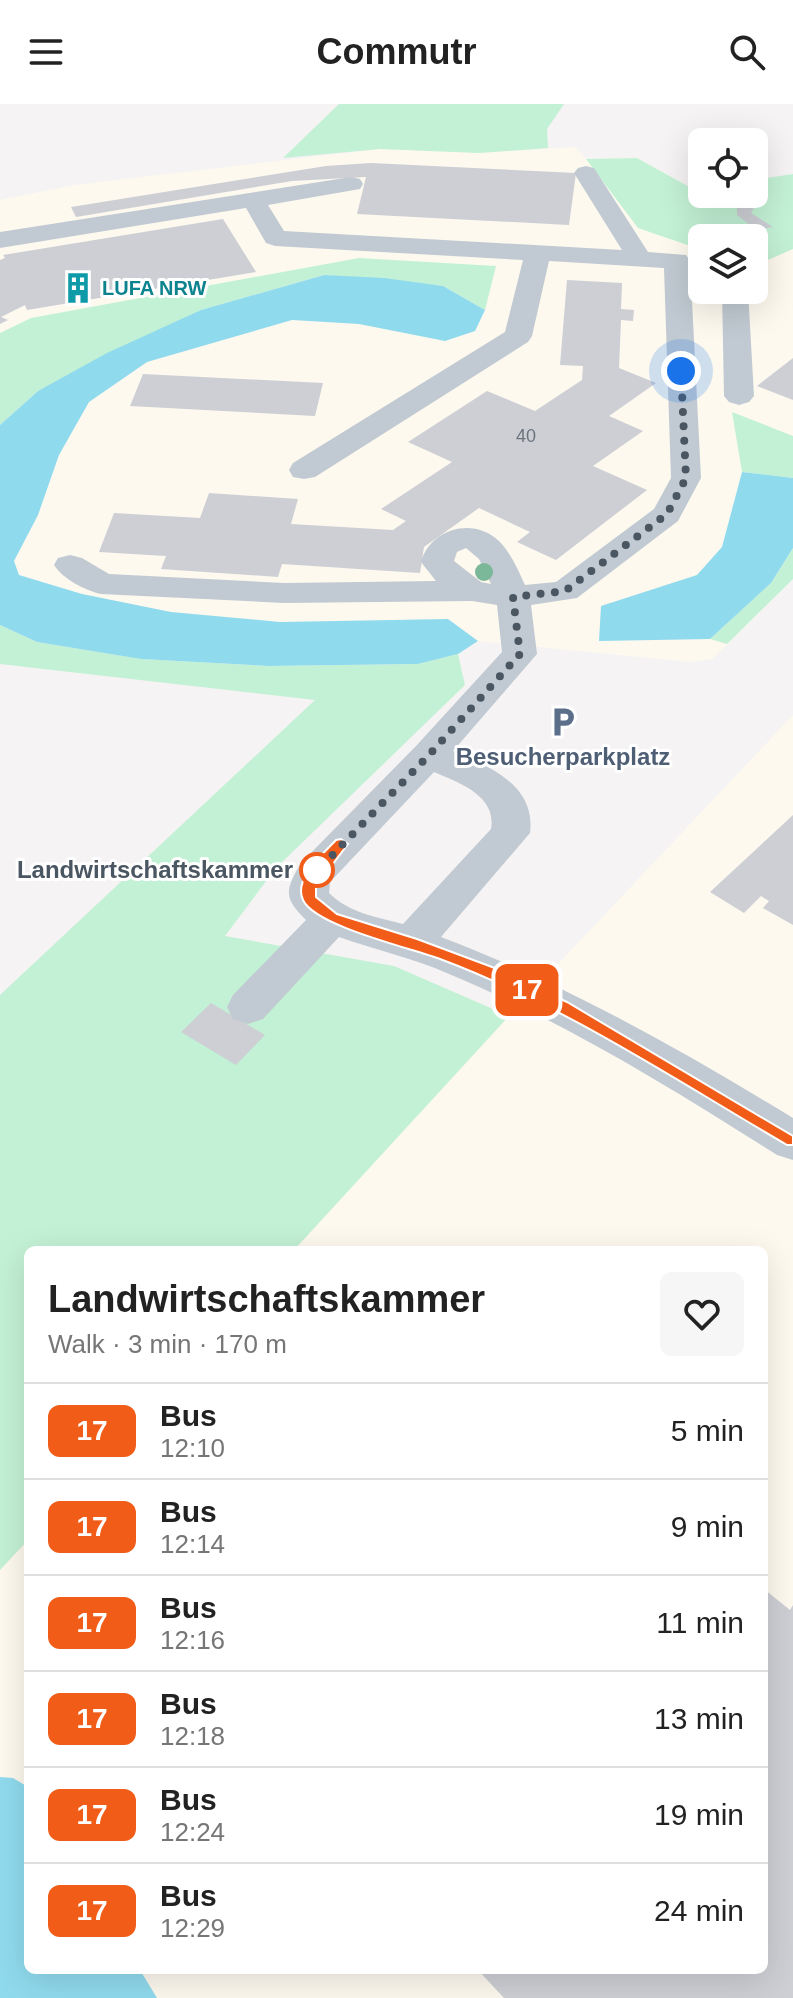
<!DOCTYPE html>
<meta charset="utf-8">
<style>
:root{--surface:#fff;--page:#f6f6f6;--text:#222;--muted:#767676;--line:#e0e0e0}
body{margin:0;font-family:Helvetica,sans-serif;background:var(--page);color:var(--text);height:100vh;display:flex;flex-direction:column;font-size:30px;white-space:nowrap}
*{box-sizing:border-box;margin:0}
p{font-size:26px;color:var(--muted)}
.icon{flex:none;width:44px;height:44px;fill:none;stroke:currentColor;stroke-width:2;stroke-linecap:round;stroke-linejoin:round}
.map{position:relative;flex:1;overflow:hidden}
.side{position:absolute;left:24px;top:1142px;width:744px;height:728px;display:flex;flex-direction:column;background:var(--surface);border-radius:12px;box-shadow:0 8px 32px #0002}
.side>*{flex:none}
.badge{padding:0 16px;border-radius:12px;font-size:28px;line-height:52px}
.tools{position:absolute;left:688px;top:24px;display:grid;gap:16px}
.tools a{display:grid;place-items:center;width:80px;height:80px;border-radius:12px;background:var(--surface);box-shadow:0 8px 32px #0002;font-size:40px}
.you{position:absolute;width:40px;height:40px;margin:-20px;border:6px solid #fff;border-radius:50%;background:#1a73e8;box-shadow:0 0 0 12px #1a73e833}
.map>.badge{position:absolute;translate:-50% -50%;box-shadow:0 0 0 4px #fff}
.round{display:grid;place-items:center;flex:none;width:84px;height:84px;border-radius:12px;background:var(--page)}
.headline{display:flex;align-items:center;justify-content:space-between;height:136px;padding:0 24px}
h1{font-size:38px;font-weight:600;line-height:60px}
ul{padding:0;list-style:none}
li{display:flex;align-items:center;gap:24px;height:96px;padding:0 24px;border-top:2px solid var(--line)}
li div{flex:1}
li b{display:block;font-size:30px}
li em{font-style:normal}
li .badge{min-width:88px;font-weight:700;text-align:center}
header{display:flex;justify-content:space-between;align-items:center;height:104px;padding:0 24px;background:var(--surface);font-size:36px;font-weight:600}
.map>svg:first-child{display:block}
.commercial{fill:#fdf9ef;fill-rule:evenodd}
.green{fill:#c3f1d5}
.water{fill:#90daee}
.building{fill:#cdcfd5}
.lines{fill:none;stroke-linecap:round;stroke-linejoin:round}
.minor{fill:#c1cad2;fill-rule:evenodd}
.tree{fill:#7bb799}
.line{fill:#f25c19;stroke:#fff;stroke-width:2}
.walk{stroke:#4a5661;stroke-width:8;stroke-dasharray:0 14.4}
.stop-dot{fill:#fff;stroke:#f25c19;stroke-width:4}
.labels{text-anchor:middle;stroke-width:6;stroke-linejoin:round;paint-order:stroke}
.far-number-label{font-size:18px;fill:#6b747e}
.far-culture-label{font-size:20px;font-weight:bold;fill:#0d838f;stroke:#fff;text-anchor:start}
.service-label{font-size:24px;font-weight:bold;fill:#4e5e75;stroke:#fff}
.stop-label{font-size:24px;font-weight:bold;fill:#4a5661;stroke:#fff;text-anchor:end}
</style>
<header><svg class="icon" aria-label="menu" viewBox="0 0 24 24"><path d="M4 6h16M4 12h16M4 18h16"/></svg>Commutr<svg class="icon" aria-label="search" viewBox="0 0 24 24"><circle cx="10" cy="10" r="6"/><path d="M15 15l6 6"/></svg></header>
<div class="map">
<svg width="793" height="1894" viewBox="0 0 793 1894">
<rect width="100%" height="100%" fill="#f5f3f3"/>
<!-- commercial -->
<path class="commercial" d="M576,43L586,55L637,54L693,85L702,84V90H754V76L793,70V475L712,555L691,558L478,537L458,550L465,581L0,559V96L74,81L380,45L479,49ZM702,134H754V186H702Z
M793,611V1894H0V1466L28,1436V1866H764V1146H294L509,912Z"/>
<!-- green -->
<path class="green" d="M339,0H564L547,25L548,44L479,49L380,45L283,54Z
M637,54L693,85L702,84V90H754V76L793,70V145L754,162V134H702V146L638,124L586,55Z
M359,154L496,162L485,206L443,182L324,171L201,206L38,287L0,321V229L31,214Z
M732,308L793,332V374L742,368Z
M793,444V475L727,540L710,535L771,479Z
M0,521L37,538L142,555L268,562L418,560L458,550L465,581L276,764L225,832L394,862L509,912L294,1146H28V1436L0,1466V891L315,596L0,560Z"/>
<!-- water -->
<path class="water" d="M324,171L384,174L443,182L485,206L475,227L445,237L359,220L292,216L147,258L89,298L59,351L38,411L14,457L19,471L82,490L171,508L280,518L448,515L478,537L458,550L418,560L268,562L141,555L37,538L0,521V321L38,287L107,249L201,206Z
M742,368L793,374V444L771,479L710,535L599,537L601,502L697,471L722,443Z
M0,1673L13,1674L28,1683V1866H140L157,1894H0Z"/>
<!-- building -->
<path class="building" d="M371,59L576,69L569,121L357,110L366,73L292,77L76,113L71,103L326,62Z
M754,87L763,89L751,109L773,123L756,126L737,111V100L743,90H754Z
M223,115L256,168L27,206L25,201L1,213L8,216L0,220V156L5,154L3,151Z
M567,176L622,179L621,205L634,206L633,217L621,216L619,264L656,279L609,312L643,327L593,362L647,386L556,456L517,438L530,428L479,404L424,443L420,469L282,460L278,473L161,465L166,452L99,448L114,409L200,414L209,389L298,395L291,420L393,426L406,417L381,405L452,358L408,338L487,287L535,307L582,276L583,262L560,261Z
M793,254V296L757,282Z
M143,270L323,279L315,312L130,302Z
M793,711V821L763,804L769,797L761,792L744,809L710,788Z
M211,899L265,931L236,961L181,928Z
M764,1485L790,1506L793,1501V1894H504L478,1866H764Z"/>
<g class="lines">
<!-- minor -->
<path class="minor" d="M586,62L594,64L648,148L686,151L690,157L701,374L678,417L577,494L531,501L537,550L453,647C490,663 536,681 530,729L441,833C565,880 680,945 793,1014V1056L777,1051C671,984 565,918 449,870C413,854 376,846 339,833L263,915L248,920L233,915L227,903L233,891L306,816C282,793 286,785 301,759L416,642L502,548L497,501L472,497L284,499L101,490C84,486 63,475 54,461L58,454L70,451L82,454L109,470L284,479L436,477L421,458C430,425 473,412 499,437C511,449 518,466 525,481L556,478L654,405L671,374L664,164L549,157L532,232L528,238L315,373L304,375L293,373L289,366L293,359L505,228L523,156L275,142L266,139L246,104L0,144V128L351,73L360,75L363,80L360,85L268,101L284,127L622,146L574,69L578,64ZM466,444L479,455L491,480L481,478L454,457L457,448ZM434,668C460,679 497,692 491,725L403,820C377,813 349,809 329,789L330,778Z
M722,186H748L754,292L749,298L739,301L729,298L724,292Z"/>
</g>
<!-- trees -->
<circle class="tree" cx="484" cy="468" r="9"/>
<!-- line -->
<path class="line" d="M341,735L348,740L316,782V793L337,810L417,835L492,863L567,898L793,1032V1041H787C674,975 563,901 440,855C410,844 315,822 303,796C293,775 323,750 336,736Z"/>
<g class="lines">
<!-- walk -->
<path class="walk" d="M317,766L315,769L429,651L520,550L513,493L565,487L667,410L686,374L681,267"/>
</g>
<!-- icons -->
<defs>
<symbol id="building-bare" viewBox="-9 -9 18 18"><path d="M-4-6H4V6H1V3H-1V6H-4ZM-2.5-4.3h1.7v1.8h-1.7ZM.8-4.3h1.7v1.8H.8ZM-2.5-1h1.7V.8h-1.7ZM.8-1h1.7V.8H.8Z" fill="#0f9aa8" stroke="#fff" stroke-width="2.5" paint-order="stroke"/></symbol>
<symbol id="parking-bare" viewBox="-9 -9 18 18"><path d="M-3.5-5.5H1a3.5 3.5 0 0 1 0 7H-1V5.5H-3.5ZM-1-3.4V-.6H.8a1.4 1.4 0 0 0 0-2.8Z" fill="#5c6f8a" stroke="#fff" stroke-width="2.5" paint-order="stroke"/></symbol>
</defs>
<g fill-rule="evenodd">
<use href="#building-bare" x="56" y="162" width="44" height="44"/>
<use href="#parking-bare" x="541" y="596" width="44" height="44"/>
</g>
<!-- markers -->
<circle class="stop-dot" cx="317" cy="766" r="16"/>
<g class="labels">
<!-- far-number labels -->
<g class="far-number-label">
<text x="526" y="338">40</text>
</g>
<!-- far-culture labels -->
<g class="far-culture-label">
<text x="102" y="191">LUFA NRW</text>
</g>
<!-- service labels -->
<g class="service-label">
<text x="563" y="661">Besucherparkplatz</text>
</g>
<!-- stop labels -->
<g class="stop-label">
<text x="293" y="774">Landwirtschaftskammer</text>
</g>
</g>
</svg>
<div class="tools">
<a><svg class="icon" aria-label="locate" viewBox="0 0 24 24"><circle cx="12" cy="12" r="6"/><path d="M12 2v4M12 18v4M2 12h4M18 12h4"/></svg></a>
<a><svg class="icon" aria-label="layers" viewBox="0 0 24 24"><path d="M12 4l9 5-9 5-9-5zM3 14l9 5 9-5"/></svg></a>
</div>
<div class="you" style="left:681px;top:267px"></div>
<b class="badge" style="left:527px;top:886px;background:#f25c19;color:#fff">17</b>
<section class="side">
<div class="headline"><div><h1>Landwirtschaftskammer</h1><p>Walk · 3 min · 170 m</p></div><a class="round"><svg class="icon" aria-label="heart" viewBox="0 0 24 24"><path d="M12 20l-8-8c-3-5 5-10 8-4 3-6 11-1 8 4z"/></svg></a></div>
<ul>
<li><span class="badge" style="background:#f25c19;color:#fff">17</span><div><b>Bus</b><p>12:10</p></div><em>5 min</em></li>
<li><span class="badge" style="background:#f25c19;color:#fff">17</span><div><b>Bus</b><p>12:14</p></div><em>9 min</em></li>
<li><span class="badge" style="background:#f25c19;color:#fff">17</span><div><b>Bus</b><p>12:16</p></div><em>11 min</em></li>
<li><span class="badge" style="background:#f25c19;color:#fff">17</span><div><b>Bus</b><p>12:18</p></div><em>13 min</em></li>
<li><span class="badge" style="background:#f25c19;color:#fff">17</span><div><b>Bus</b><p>12:24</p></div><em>19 min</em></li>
<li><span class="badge" style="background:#f25c19;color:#fff">17</span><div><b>Bus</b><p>12:29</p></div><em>24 min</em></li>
</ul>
</section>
</div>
